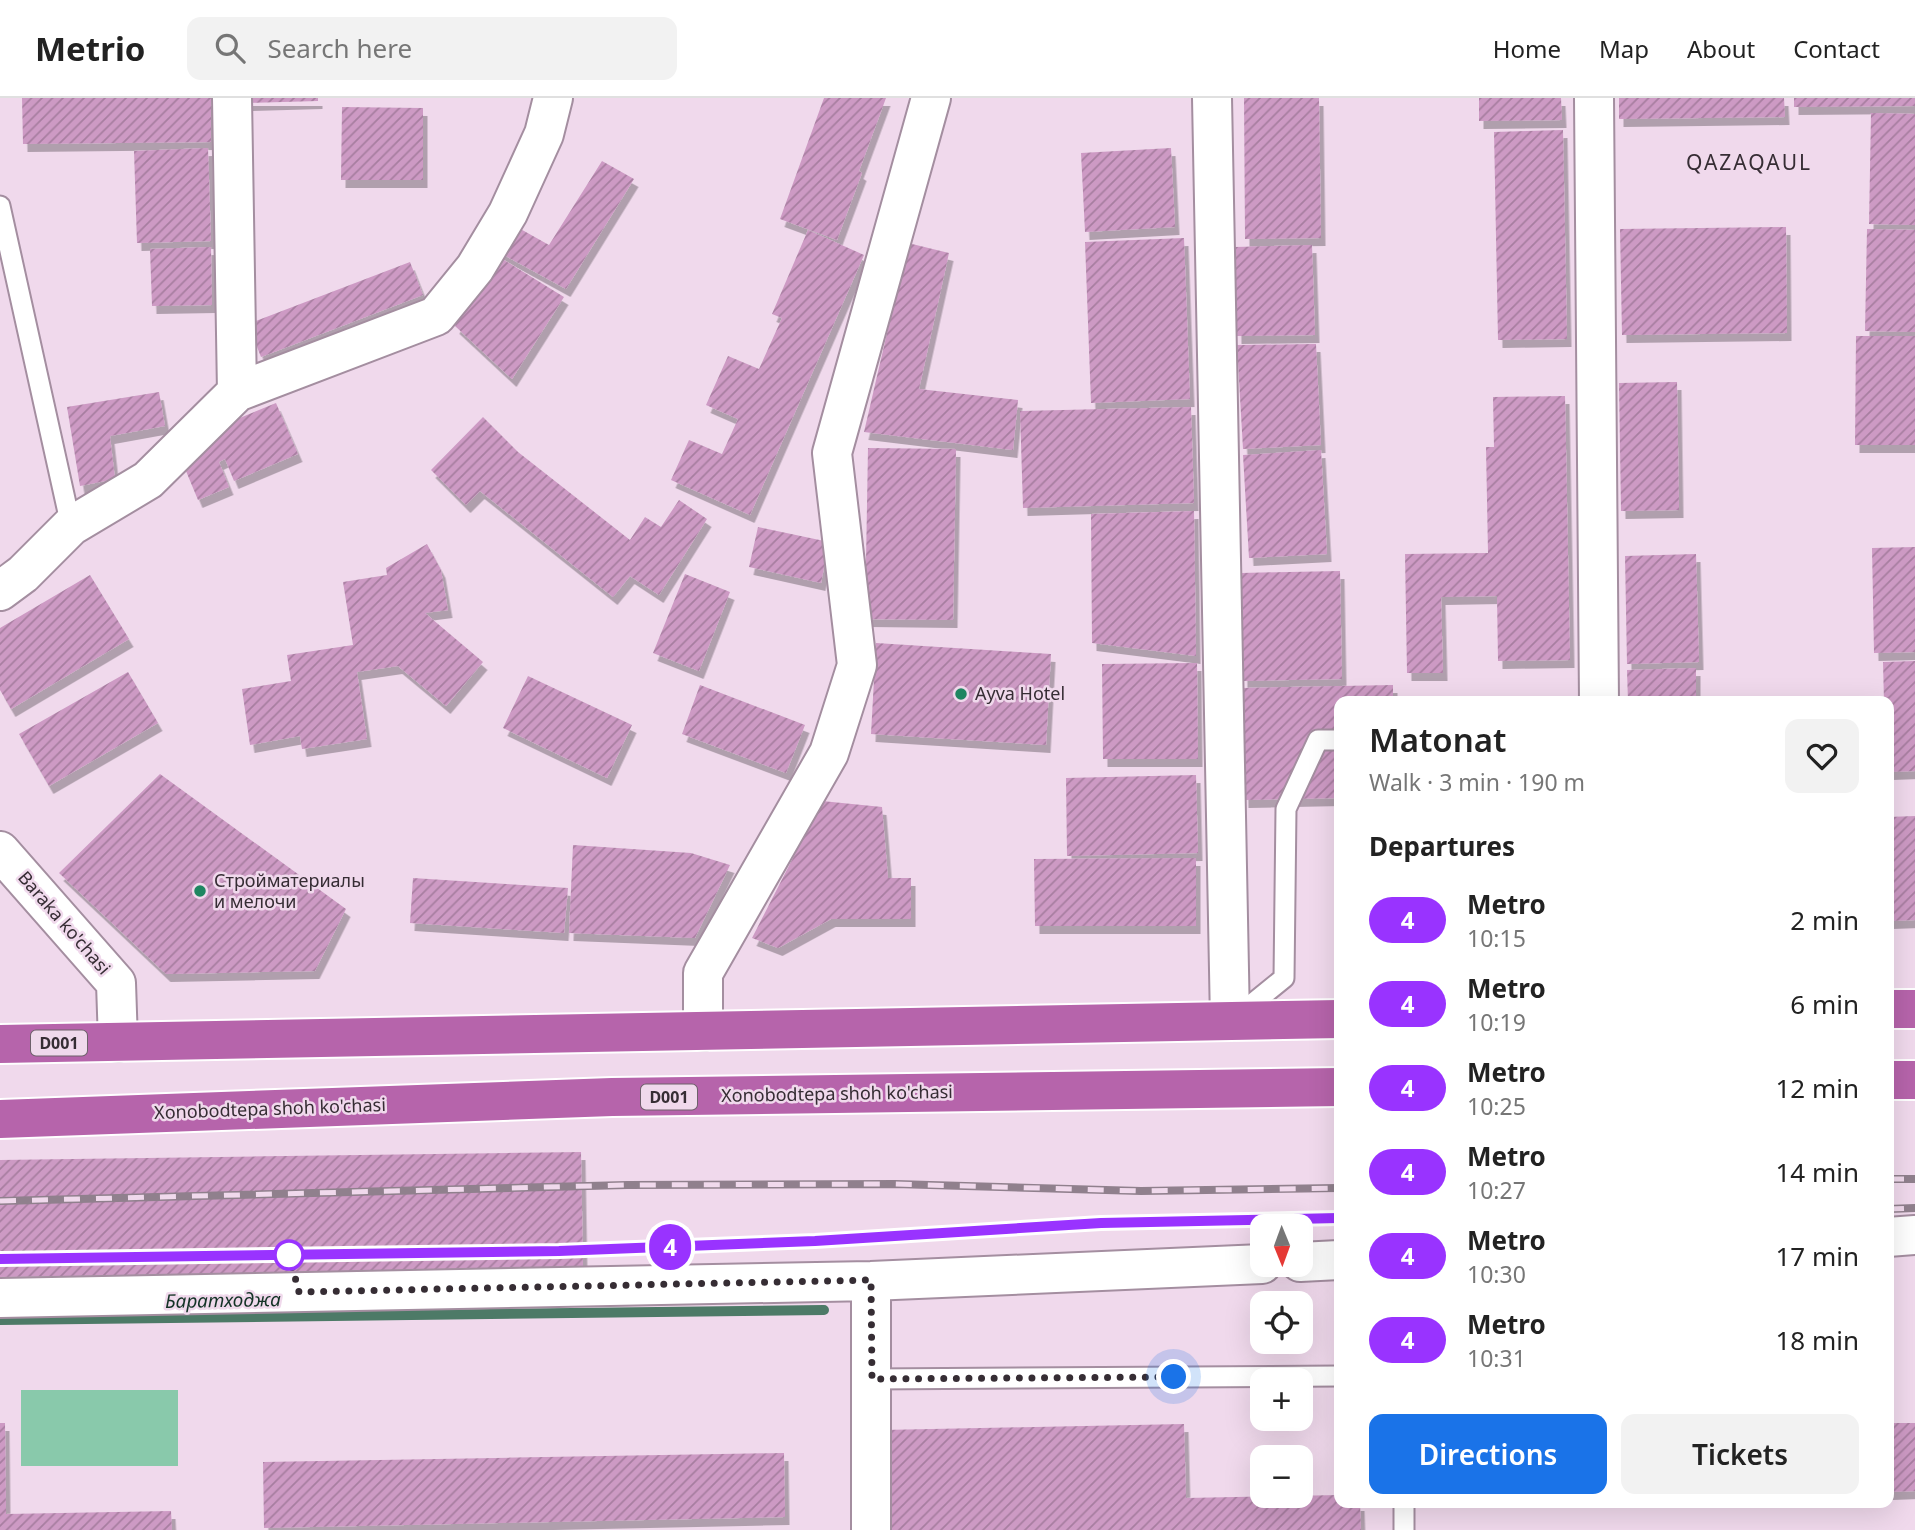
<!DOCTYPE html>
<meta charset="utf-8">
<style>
:root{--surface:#fff;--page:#f2f2f2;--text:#222;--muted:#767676;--line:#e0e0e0;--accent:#1a73e8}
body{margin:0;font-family:"Noto Sans",sans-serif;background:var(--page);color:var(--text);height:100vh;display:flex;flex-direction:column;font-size:26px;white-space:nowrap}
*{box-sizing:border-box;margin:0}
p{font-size:23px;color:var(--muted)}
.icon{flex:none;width:38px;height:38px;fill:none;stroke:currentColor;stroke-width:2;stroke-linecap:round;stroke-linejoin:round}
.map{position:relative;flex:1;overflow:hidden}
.side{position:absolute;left:1334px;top:598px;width:560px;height:812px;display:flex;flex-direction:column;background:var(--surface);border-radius:14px;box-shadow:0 7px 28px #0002}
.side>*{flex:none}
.badge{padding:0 14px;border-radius:23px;font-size:24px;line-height:46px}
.needle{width:46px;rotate:179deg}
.fabs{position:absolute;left:1250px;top:1116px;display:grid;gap:14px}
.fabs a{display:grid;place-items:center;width:63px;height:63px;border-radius:14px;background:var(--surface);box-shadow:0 7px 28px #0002;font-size:35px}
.you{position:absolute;width:35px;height:35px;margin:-18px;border:5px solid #fff;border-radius:50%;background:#1a73e8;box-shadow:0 0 0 10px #1a73e833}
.map>.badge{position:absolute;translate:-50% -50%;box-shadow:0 0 0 4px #fff}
h2{padding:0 35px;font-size:26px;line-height:63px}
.round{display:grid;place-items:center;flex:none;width:74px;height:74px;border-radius:14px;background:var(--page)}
.summary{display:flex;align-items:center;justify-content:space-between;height:119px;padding:0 35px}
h1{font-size:33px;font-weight:600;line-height:52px}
.primary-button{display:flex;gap:14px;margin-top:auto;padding:14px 35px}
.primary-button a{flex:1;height:80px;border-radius:14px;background:var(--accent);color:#fff;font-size:28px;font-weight:600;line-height:80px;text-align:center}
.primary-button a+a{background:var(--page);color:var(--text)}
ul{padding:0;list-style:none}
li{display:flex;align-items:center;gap:21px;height:84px;padding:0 35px}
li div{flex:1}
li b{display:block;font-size:26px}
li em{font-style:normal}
li .badge{min-width:77px;font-weight:700;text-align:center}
header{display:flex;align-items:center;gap:42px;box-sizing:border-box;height:98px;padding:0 35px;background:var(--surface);border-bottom:2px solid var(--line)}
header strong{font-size:33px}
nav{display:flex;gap:38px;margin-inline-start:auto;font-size:24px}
.search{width:490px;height:63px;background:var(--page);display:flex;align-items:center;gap:18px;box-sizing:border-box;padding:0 24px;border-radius:14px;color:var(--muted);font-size:26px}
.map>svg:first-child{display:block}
.pitch{fill:#89c9ab}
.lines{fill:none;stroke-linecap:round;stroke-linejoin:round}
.stream{stroke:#4d7a67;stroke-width:10}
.building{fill:url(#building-hatch);filter:url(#shadow)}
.lane-casing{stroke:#a48ea0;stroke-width:23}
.street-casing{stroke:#a48ea0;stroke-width:42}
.highway-casing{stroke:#fff;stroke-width:42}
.lane{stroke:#fff;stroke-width:19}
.street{stroke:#fff;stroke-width:38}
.highway{stroke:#b664ab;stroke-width:38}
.rail-casing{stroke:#90808d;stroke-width:8}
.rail{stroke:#f0d9ec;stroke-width:5;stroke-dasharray:16;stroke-linecap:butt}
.line-casing{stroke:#fff;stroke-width:16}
.line{stroke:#93f;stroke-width:10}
.walk{stroke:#362d34;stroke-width:7;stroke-dasharray:0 12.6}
.poi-dot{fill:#1f8661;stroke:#f0d9ec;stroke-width:2.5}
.stop-dot{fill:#fff;stroke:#93f;stroke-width:3.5}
.labels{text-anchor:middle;stroke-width:5;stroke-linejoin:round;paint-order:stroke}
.shield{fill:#f0d9ec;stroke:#6e616b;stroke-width:2}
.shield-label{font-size:16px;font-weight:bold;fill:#362d34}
.poi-label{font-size:18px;fill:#362d34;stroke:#f0d9ec;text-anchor:start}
.street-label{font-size:18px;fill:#362d34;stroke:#f0d9ec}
.water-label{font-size:19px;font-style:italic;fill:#143326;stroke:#f0d9ec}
.quarter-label{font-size:21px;letter-spacing:2px;fill:#362d34;stroke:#f0d9ec}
</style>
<header>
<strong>Metrio</strong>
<div class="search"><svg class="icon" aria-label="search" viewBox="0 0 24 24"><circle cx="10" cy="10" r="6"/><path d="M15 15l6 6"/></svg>Search here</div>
<nav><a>Home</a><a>Map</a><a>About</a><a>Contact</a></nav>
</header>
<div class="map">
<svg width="1915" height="1432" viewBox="0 0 1915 1432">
<defs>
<pattern id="building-hatch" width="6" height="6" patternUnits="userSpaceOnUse" patternTransform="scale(1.75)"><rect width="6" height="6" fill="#cd9ac4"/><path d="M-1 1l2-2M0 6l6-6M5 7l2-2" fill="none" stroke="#a77ea0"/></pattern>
<filter id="shadow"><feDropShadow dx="4.5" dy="8" stdDeviation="0" flood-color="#0004"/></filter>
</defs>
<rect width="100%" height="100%" fill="#f0d9ec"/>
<!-- pitch -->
<path class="pitch" d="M21,1292H178V1368H21Z"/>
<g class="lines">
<!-- stream -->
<path class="stream" d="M0,1222L824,1212"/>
</g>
<!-- building -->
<path class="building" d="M22,0H211V44L23,46Z
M248,0H318V3L248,5Z
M824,0H886L859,73L862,75L837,142L780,121Z
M1244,0H1319L1321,140L1245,141Z
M1479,0H1561L1562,22L1479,23Z
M1619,0H1784L1785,19L1619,21Z
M1794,0H1915V8L1794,9Z
M342,9L423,10V82H341Z
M1871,15L1915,16V127L1869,126Z
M1563,32L1567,241L1498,242L1494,34Z
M208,50L211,143L137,145L134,53Z
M1171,50L1175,129L1085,134L1081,55Z
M602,63L634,81L566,191L493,151L508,124L549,147Z
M1786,129L1787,235L1622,237L1620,131Z
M1867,131L1915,132V234L1865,233Z
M808,132L864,157L750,417L671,382L689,342L722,356L738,321L706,307L728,258L759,271L782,220L772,216Z
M1184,140L1190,301L1091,305L1085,144Z
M908,145L949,155L919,291L1018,302L1013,352L864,334Z
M1312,147L1315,237L1237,238L1235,149Z
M211,149L212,207L152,208L150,151Z
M491,154L564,199L512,281L455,228Z
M410,164L423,197L261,259L248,226Z
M1856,238H1915V347H1855Z
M1316,246L1321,347L1243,351L1237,247Z
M1677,284L1679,412L1621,413L1619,285Z
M159,294L165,328L110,338L115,381L80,388L67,309Z
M1565,298L1570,562L1498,563L1497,498L1441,499L1443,575H1407L1405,456L1488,455L1486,349H1494L1493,299Z
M276,305L298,356L234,383L225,361L219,364L229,389L198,402L181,361L212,348L206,334Z
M1191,309L1194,405L1023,410L1020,313Z
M483,319L518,354L630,442L645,419L661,429L679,402L707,421L659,497L630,478L613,499L480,393L466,407L431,372Z
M868,350L956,351L953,522L865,521Z
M1321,352L1327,456L1249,460L1243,357Z
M1194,413L1196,558L1092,545L1091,416Z
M758,429L829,444L821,485L749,469Z
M427,446L441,472L448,512L425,515L483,564L446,608L398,568L357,574L367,641L302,651L300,638L250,647L242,591L291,583L287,557L353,547L343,484L387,477L386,470Z
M1915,449V554L1874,555L1872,450Z
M1696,456L1699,564L1627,566L1625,458Z
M1340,473L1342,581L1243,583L1241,475Z
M685,476L730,494L699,573L653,555Z
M90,477L129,541L11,611L0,592V530Z
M876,545L1051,556L1046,647L871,636Z
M1915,563V673L1888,674V604H1884L1883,564Z
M1197,565L1198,661H1103L1102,566Z
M1696,570V604H1628L1627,572Z
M128,574L158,625L49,688L19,636Z
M528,578L632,627L607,680L503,630Z
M700,587L805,627L786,675L682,636Z
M1393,587V604H1339V700L1244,702L1242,590Z
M160,676L346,811L315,873L166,876L59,775Z
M1196,677L1198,755L1067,758L1066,680Z
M822,703L882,709L888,780H911V821H831L778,850L752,840Z
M1915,718V822L1888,823V719Z
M573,747L691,755L730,767L695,840L569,835Z
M1196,760V828H1035L1034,761Z
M413,780L568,790L564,835L410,825Z
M581,1054L583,1170L0,1179V1062Z
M0,1325H5L6,1416L171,1413L172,1432H0Z
M1888,1325H1915V1393L1888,1394Z
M1184,1326L1186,1400L1339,1397V1405H1360L1361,1432H885L882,1332Z
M784,1355L785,1419L264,1430L263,1364Z"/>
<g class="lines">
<defs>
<path id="lane" d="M0,108L71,428
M1236,919L1284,880L1286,711L1318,642H1339
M872,1281L1339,1278
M1404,1405V1432"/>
<path id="street" d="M232,0L237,294
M1212,0L1230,923
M1594,0L1599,604
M0,493L23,476L71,428L148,382L237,294L436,218L475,170L508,115L544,36L553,0
M0,753L116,885L118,944
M703,933V875L829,655L857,567L832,355L931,0
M1888,1139L1915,1137
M1300,1164L1339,1162
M871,1183V1432
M0,1200L871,1183L1262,1166"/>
<path id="highway" d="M1888,911H1915
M0,946L1339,921
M1888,982H1915
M0,1021L612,999L1339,989"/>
</defs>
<!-- lane casing -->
<use href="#lane" class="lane-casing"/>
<!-- street casing -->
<use href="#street" class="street-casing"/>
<!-- highway casing -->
<use href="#highway" class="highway-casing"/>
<!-- lane -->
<use href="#lane" class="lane"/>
<!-- street -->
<use href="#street" class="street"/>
<!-- highway -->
<use href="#highway" class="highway"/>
<defs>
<path id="rail" d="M1888,1081H1915
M0,1103L627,1087L895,1086L1141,1093L1339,1090
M1888,1111L1915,1110
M0,1161L559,1153L815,1144L1101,1125L1339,1120"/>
</defs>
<!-- rail casing -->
<use href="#rail" class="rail-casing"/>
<!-- rail -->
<use href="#rail" class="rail"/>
</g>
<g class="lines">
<defs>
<path id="line" d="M0,1161L559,1153L815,1143L1101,1125L1339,1120"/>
</defs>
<!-- line casing -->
<use href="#line" class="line-casing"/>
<!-- line -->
<use href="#line" class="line"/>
<!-- walk -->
<path class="walk" d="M289,1157L299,1194L871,1182L872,1281L1174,1279"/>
</g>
<!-- markers -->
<g class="poi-dot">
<circle cx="961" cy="596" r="7"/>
<circle cx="200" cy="793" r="7"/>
</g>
<circle class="stop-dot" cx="289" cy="1157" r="14"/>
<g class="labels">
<!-- shield labels -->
<g class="shield">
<rect x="31" y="932.5" width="56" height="25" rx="5"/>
<rect x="641" y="986.5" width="56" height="25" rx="5"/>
</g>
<g class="shield-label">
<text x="59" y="951">D001</text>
<text x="669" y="1005">D001</text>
</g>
<!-- poi labels -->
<g class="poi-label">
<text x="975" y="602">Ayva Hotel</text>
<text x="214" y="789">Стройматериалы<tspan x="214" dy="21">и мелочи</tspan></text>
</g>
<!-- street labels -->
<g class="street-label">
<text transform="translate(64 825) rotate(49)" y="6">Baraka ko'chasi</text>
<text transform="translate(837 996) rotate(-1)" y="6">Xonobodtepa shoh ko'chasi</text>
<text transform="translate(270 1011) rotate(-2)" y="6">Xonobodtepa shoh ko'chasi</text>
</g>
<!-- water labels -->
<g class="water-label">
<text transform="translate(223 1202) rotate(-1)" y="7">Баратходжа</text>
</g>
<!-- quarter labels -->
<g class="quarter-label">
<text x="1749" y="72">QAZAQAUL</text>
</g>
</g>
</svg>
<div class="fabs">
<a><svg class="needle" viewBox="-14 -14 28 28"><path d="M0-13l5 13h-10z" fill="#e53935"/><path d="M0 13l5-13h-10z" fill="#767676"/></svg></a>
<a><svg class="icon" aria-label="locate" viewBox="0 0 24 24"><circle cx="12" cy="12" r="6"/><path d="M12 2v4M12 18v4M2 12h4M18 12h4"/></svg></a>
<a>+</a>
<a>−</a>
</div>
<div class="you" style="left:1174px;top:1279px"></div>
<b class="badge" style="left:670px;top:1149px;background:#93f;color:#fff">4</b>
<section class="side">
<div class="summary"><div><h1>Matonat</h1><p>Walk · 3 min · 190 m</p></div><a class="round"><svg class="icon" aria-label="heart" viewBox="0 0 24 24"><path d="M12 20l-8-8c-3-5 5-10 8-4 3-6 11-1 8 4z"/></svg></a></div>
<h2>Departures</h2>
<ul>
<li><span class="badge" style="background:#93f;color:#fff">4</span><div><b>Metro</b><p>10:15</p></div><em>2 min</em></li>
<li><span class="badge" style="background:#93f;color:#fff">4</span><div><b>Metro</b><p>10:19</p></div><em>6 min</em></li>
<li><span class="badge" style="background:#93f;color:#fff">4</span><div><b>Metro</b><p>10:25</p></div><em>12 min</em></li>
<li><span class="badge" style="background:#93f;color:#fff">4</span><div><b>Metro</b><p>10:27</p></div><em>14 min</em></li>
<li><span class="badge" style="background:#93f;color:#fff">4</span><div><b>Metro</b><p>10:30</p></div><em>17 min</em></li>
<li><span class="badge" style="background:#93f;color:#fff">4</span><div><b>Metro</b><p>10:31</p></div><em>18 min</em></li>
</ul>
<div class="primary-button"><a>Directions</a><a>Tickets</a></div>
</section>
</div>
